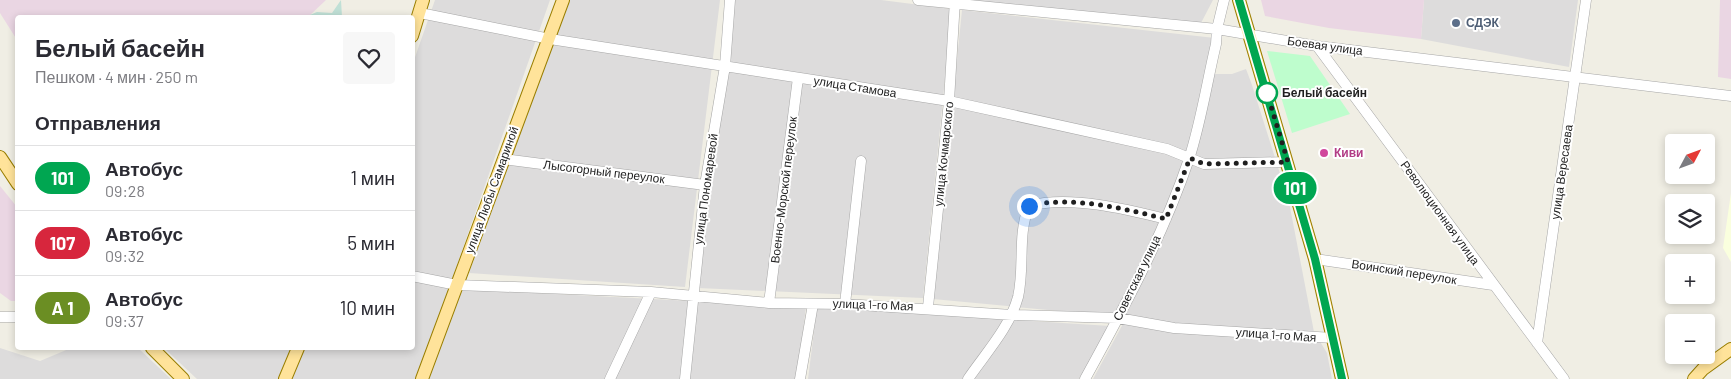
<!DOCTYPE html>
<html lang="ru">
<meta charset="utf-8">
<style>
:root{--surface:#fff;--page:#f7f7f7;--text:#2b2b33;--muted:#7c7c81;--line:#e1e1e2}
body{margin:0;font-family:Barlow,sans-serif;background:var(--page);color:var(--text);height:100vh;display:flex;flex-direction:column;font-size:19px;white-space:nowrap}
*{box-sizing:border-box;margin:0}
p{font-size:16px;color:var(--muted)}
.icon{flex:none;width:28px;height:28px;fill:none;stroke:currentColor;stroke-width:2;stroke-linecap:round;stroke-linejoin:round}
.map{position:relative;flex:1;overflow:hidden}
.side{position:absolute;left:15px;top:15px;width:400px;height:335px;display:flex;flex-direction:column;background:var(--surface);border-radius:5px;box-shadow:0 2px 8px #0003}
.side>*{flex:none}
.badge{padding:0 10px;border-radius:16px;font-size:18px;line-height:32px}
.needle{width:32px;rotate:49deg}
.buttons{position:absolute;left:1665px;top:134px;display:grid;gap:10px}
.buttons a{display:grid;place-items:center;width:50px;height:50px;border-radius:5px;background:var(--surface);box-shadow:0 2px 8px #0003;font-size:25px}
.you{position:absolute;width:25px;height:25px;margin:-12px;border:4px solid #fff;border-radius:50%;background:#1a73e8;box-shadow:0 0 0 8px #1a73e833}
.map>.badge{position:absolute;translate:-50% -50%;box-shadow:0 0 0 2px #fff}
h2{padding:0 20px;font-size:19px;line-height:45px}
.round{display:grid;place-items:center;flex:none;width:52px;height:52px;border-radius:5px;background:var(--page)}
.head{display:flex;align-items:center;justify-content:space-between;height:85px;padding:0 20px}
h1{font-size:24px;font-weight:800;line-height:38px}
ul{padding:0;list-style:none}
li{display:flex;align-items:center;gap:15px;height:65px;padding:0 20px;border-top:1px solid var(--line)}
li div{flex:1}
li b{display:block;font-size:19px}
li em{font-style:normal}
li .badge{min-width:55px;font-weight:700;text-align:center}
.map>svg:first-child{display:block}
.residential{fill:#dddcdc}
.industrial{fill:#ead6e3}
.education{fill:#faffde}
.wetland{fill:#c0e0d6}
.park{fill:#befdcd}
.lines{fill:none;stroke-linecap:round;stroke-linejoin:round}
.minor-casing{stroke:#a6a6a6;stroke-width:11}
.major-casing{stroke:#997e00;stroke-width:14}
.minor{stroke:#fff;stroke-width:10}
.major{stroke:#ffe39a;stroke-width:12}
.line-casing{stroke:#fff;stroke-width:11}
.line{stroke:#00a651;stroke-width:8}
.walk{stroke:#1f1f1f;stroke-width:5;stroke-dasharray:0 9}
.service-dot{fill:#5c6f8a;stroke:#fff;stroke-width:2}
.stop-dot{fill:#fff;stroke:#00a651;stroke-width:2.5}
.hotel-dot{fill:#d1479c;stroke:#fff;stroke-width:2}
.labels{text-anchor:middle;stroke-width:4;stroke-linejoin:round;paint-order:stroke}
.service-label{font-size:12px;font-weight:bold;fill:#4e5e75;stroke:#fff;text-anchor:start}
.street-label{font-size:12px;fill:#1f1f1f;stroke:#fff}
.stop-label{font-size:12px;font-weight:bold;fill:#1f1f1f;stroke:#fff;text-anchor:start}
.hotel-label{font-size:12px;font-weight:bold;fill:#b23c85;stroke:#fff;text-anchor:start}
</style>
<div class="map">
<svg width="1731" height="379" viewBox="0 0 1731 379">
<rect width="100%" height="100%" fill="#f0eee4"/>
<!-- residential -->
<path class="residential" d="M435,0H550L457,265V285L420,379H197L164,348H412L413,63Z
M568,0H720L685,287L469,273Z
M734,0H881L952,9L923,298L698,288Z
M965,0H1213L1201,23Z
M1424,0H1578L1569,67L1421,39Z
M962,10L1215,38L1214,74H1232L1246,69L1252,85L1289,202L1314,332L1139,321L1112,316L933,299Z
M461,289L806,307L797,379H427Z
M817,307L1110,326L1079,379H808Z
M1124,322L1319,340L1327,353L1332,379H1093Z
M0,348L40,361L71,348H138L171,379H0Z"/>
<!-- industrial -->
<path class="industrial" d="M0,0H326L308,17L18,18L17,40L0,13Z
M1261,0H1424L1421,39L1329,28L1265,16Z
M1720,0H1731V79L1718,77Z
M0,186L17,207V301H11L0,293Z"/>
<!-- education -->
<path class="education" d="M1731,193V262L1723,248Z"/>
<!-- wetland -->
<path class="wetland" d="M341,0L342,17H305L317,12L332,13Z"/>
<!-- park -->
<path class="park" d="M1267,51L1310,56L1350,114L1292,133Z"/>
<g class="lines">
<defs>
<path id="minor" d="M918,0L1217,29L1317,46L1731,96
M420,13L550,39L949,101L1167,149L1204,164L1287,162
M1317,46L1564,379
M503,159L705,185
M1315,259L1493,285
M412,276L457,285L651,292L769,303L845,304L1012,315L1118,318L1174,328L1333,338
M769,303L798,78
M845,304L861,161
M928,307L949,101L955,0
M0,317H18
M1537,343L1586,0
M610,379L651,292
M685,379L705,185L725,66L730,0
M800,379L813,304
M968,379C985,354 1010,327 1018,297C1025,267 1017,235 1029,206C1069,195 1126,209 1166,219
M1085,379C1124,308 1163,236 1189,159C1201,122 1207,82 1216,44L1217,29L1224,0"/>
<path id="major" d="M1239,0L1315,259L1342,379
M412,36L423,0
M0,157L18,184
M152,348L183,379
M285,379L298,348
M422,379L563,0
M1694,379L1703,369L1731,349"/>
</defs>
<!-- minor casing -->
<use href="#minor" class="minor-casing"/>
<!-- major casing -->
<use href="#major" class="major-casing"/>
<!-- minor -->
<use href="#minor" class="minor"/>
<!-- major -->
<use href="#major" class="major"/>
</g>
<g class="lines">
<defs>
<path id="line" d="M1239,0L1315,259L1342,379"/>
</defs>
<!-- line casing -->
<use href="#line" class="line-casing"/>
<!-- line -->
<use href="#line" class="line"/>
<!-- walk -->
<path class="walk" d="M1029,206C1069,195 1126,209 1166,219L1190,158L1204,164L1288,162L1267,93"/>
</g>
<!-- markers -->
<circle class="service-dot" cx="1456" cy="23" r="5"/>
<circle class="stop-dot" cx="1267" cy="93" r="10"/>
<circle class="hotel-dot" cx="1324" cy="153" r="5"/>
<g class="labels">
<!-- service labels -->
<g class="service-label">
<text x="1466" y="27">СДЭК</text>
</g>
<!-- street labels -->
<g class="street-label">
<text transform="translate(1325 46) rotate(8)" y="4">Боевая улица</text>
<text transform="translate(855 87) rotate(9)" y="4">улица Стамова</text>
<text transform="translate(944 154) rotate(-84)" y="4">улица Кочмарского</text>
<text transform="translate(604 172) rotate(7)" y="4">Лысогорный переулок</text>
<text transform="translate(1562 172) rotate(-82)" y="4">улица Вересаева</text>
<text transform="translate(706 189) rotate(-82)" y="4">улица Пономаревой</text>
<text transform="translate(492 190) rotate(-70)" y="4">улица Любы Самариной</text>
<text transform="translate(784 190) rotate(-83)" y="4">Военно-Морской переулок</text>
<text transform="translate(1440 213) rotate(54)" y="4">Революционная улица</text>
<text transform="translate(1404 272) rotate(9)" y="4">Воинский переулок</text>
<text transform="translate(1137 278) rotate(-64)" y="4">Советская улица</text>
<text transform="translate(873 305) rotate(2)" y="4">улица 1-го Мая</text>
<text transform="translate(1276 335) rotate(4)" y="4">улица 1-го Мая</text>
</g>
<!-- stop labels -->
<g class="stop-label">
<text x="1282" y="97">Белый басейн</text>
</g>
<!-- hotel labels -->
<g class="hotel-label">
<text x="1334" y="157">Киви</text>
</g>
</g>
</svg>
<div class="buttons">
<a><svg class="needle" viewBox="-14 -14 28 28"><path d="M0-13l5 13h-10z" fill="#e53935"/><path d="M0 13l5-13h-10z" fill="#7c7c81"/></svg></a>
<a><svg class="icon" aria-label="layers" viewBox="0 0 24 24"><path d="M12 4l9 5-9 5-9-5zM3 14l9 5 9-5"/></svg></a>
<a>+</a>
<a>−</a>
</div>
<div class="you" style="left:1029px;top:206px"></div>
<b class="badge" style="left:1295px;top:188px;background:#00a651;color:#fff">101</b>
<section class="side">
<div class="head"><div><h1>Белый басейн</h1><p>Пешком · 4 мин · 250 m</p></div><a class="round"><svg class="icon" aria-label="heart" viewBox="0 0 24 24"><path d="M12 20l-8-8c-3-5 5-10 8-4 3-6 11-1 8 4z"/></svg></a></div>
<h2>Отправления</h2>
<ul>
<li><span class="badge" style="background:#00a651;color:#fff">101</span><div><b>Автобус</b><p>09:28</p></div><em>1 мин</em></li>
<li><span class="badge" style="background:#d7263d;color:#fff">107</span><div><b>Автобус</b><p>09:32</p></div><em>5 мин</em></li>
<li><span class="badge" style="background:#6b8e23;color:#fff">A 1</span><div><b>Автобус</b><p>09:37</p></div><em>10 мин</em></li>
</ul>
</section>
</div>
